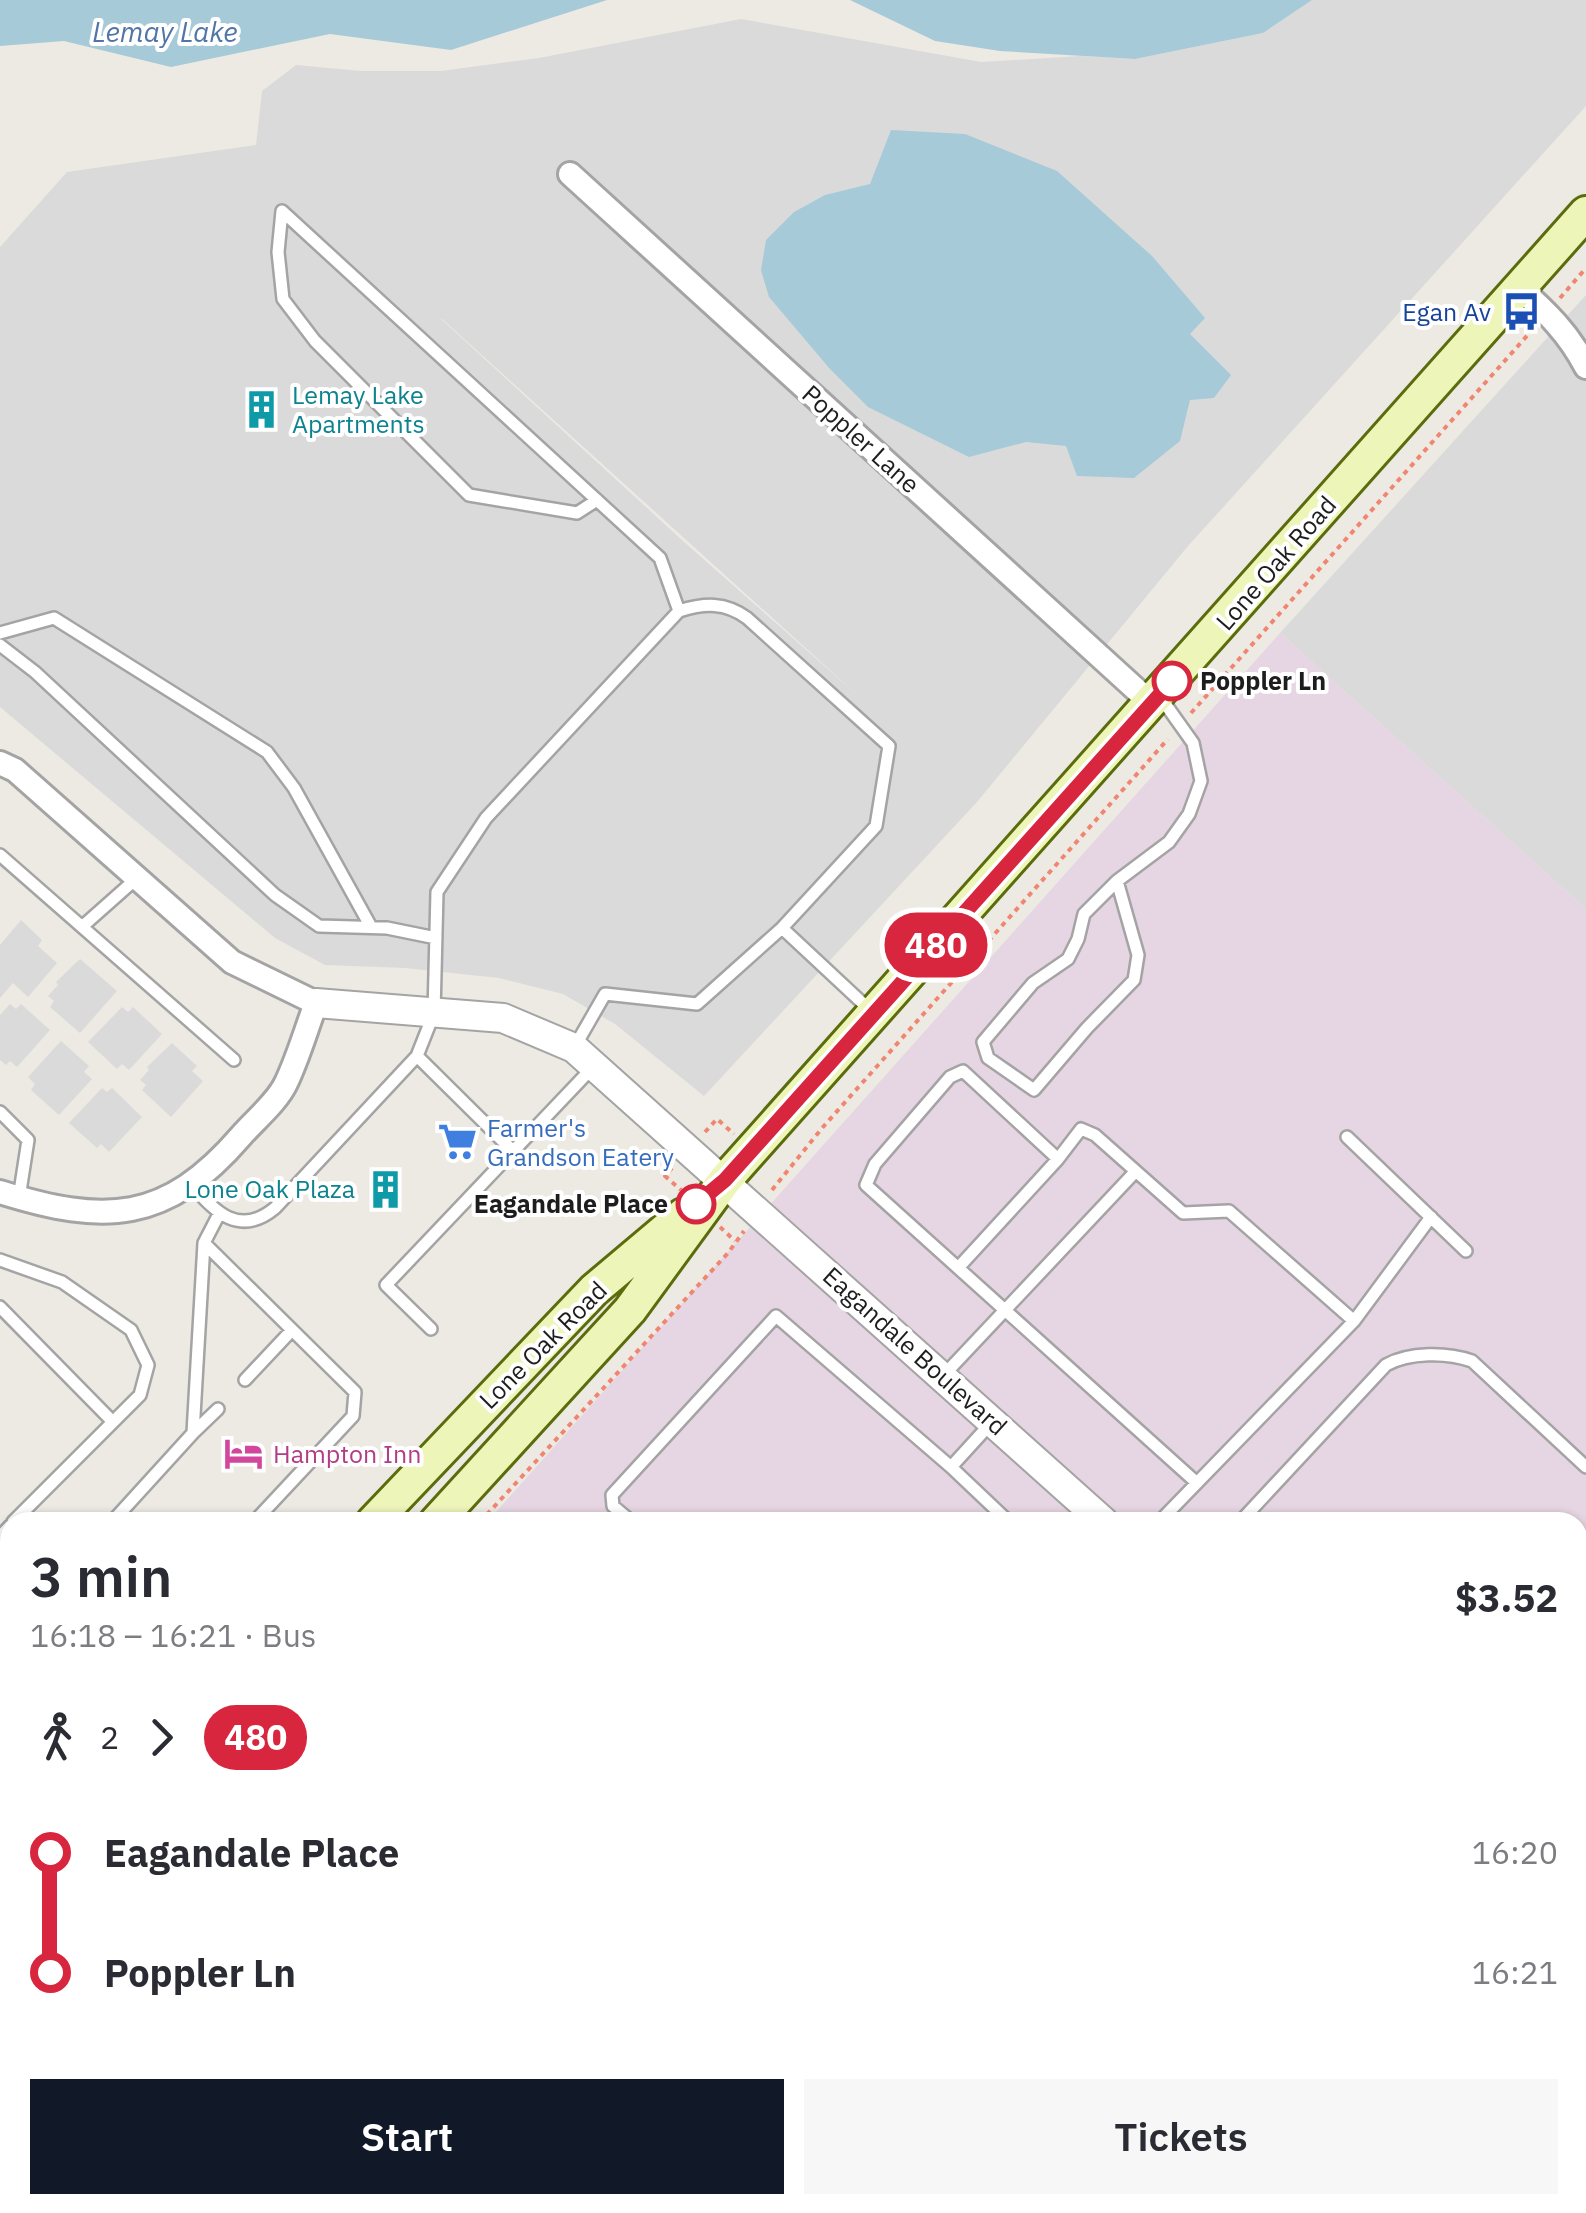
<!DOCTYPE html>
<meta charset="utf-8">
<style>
:root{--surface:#fff;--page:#f7f7f7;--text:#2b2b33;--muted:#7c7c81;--accent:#111827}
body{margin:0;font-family:"IBM Plex Sans",sans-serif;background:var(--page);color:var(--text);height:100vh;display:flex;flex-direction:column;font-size:38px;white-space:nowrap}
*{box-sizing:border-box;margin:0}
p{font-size:32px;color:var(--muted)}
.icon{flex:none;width:55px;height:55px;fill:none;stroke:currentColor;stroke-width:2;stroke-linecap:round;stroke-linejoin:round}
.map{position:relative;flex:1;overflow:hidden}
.side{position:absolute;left:0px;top:1512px;width:1588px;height:702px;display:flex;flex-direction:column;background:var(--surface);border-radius:30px 30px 0 0;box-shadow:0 2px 8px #0004}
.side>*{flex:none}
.badge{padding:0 20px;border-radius:32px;font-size:35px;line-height:65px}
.map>.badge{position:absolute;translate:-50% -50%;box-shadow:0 0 0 5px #fff}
.legs{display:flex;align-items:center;gap:15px;height:110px;padding:0 30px;font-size:32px}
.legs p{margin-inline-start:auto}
.head{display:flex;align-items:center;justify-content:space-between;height:170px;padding:0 30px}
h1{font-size:55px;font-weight:600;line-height:75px}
.action{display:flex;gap:20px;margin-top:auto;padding:20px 30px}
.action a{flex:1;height:115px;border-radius:0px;background:var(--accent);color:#fff;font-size:40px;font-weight:600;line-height:115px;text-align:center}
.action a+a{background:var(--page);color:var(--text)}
ul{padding:0 30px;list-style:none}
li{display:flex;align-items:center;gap:35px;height:120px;font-size:38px}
li i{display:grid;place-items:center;width:15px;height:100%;margin:0 12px;background:currentColor}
li i::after{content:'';width:25px;height:25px;margin:-12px;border:8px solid;border-radius:50%;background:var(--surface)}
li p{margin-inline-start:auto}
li:first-child i{background:linear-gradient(#0000 50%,currentColor 0)}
li:last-child i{background:linear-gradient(currentColor 50%,#0000 0)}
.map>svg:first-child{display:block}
.residential{fill:#dbdada;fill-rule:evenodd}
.industrial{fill:#e6d5e2}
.water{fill:#a6cad8}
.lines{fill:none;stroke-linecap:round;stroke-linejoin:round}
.service-casing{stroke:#a4a4a4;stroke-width:16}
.minor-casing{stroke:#a4a4a4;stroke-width:28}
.tertiary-casing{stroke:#a4a4a4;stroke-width:32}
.secondary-casing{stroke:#5b6c0c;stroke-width:38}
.motorway-casing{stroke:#cc2f5b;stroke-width:48}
.path{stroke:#f08671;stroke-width:4;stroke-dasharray:5 5;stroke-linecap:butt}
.service{stroke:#fff;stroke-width:11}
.minor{stroke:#fff;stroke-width:22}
.tertiary{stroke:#fff;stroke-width:28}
.secondary{stroke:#eef5b9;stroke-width:32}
.motorway{stroke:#e08f99;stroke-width:42}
.line-1-casing{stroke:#fff;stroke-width:22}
.line-1{stroke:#d7263d;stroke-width:15}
.stop-1-dot{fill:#fff;stroke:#d7263d;stroke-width:5}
.labels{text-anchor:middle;stroke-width:8;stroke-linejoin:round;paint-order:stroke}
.transit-label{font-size:25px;fill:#164399;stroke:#fff;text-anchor:end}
.culture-label{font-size:25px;fill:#0d838f;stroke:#fff;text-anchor:start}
.street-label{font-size:25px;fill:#1d1d1d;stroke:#fff}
.stop-label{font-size:25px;font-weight:bold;fill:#1d1d1d;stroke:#fff;text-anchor:start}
.shop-label{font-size:25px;fill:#366cbe;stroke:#fff;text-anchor:start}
.hotel-label{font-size:25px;fill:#b23c85;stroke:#fff;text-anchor:start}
.water-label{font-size:28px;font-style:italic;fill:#5075a6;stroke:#fff}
</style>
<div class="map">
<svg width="1586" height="2213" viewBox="0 0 1586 2213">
<rect width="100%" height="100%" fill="#edeae3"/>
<!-- residential -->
<path class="residential" d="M1312,0H1586V106L1188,546L977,802L704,1096L615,1024L563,994L499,978L405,968L325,965L275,938L0,707V247L67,172L256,145L262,91L296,65L361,71H441L539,58L741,19L981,62L1080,56L1135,59L1263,33ZM441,319H442L863,700L682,540Z
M1586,295V909L1280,633Z
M21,920L42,940L38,946L57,963L28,997L13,983L0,998V945Z
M80,959L117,991L80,1033L50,1007L54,1001L48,996L58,985L56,982Z
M10,1004L16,1009L21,1004L50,1030L17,1067L10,1061L6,1065L0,1060V1015Z
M122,1007L128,1012L133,1007L162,1034L129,1070L122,1064L117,1069L88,1042Z
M61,1041L89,1066L84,1072L92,1079L59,1115L31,1090L35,1084L28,1077Z
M172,1043L197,1066L192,1071L203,1081L171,1117L142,1090L146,1085L140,1080L149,1070L147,1067Z
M102,1088L107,1092L112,1088L142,1117L109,1152L101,1144L97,1148L69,1123Z"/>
<!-- industrial -->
<path class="industrial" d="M1280,633L1586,909V2213H276V2205H1578V1522H487Z"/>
<!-- water -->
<path class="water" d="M0,0H607L451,50L330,34L171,67L64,41L0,46Z
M850,0H1312L1263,33L1135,59L1000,51L935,41Z
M891,130L965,134L1057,171L1152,256L1205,318L1190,334L1231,375L1214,398L1190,400L1180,441L1134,478L1077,476L1066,446L1026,442L969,457L868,407L830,369L769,297L761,270L766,240L794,212L825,195L870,184Z"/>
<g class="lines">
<defs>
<path id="service" d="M597,500L577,513L469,495L315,341L283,299L278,252L282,211L660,558L679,611
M0,633L54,618L267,752L294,788L371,927
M0,645L35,672L275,895L319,926L387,928L436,938
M0,855L234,1060
M1117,881L1138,955L1134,980L1087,1028L1034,1090L988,1058L983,1042L1033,983L1068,959L1078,939L1084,914L1117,881L1169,842L1189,814L1201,781L1193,743L1161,698
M84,925L137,878
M782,928L871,1011
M417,1056L513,1151
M0,1112L28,1140L19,1198
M1347,1137L1466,1251
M1058,1159L963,1071L950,1077L875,1164L866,1185L1197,1483
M191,1184C215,1213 240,1237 275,1208L417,1056L434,1013L437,892L486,818L679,611C705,603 725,602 747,618L889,746L876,826L782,928L697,1004L605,994L574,1048
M204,1243L355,1392L353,1416L254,1522
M0,1260L62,1282L131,1330L148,1365L140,1395L13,1522
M958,1268L1058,1159L1081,1129L1095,1135L1183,1213L1229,1211L1354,1321
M0,1307L113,1422
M431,1329L386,1285L594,1066
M943,1376L1135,1172
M245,1380L292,1330
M193,1433L218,1409
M951,1467L992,1422
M112,1522L193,1433L204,1243L219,1214
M632,1522L613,1506L612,1495L776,1316L951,1467L1009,1522
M1159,1522L1354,1321L1431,1217
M1240,1522L1386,1365C1409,1352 1447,1352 1472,1361L1586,1467
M0,1537L10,1526
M1578,1563L1586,1554
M704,2205L713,2213
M1279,2205L1288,2213
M366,2213L373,2205
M639,2213L647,2205
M690,2213L697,2205
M952,2213L963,2205"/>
<path id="minor" d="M570,174L1152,704
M1518,287C1546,311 1569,334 1586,367
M0,763L15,770L232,962L316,1003C306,1030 298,1058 286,1083C277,1102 255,1120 241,1136C166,1223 105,1225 0,1192
M888,2205L897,2213"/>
<path id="tertiary" d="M316,1003L503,1018L574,1048L1104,1522
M1578,1949L1586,1957
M1333,2213L1340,2205"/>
<path id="secondary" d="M373,1522L594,1290L683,1215
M436,1522L630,1310L725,1180L1586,213
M0,1855L10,1857
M0,2003L10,1992"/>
<path id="motorway" d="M0,1891L10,1907
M147,2205L149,2213"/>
</defs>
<!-- service casing -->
<use href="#service" class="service-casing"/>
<!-- minor casing -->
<use href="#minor" class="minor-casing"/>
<!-- tertiary casing -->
<use href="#tertiary" class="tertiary-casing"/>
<!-- secondary casing -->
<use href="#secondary" class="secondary-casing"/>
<!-- motorway casing -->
<use href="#motorway" class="motorway-casing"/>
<!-- path -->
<path class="path" d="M1560,298L1586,268
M1191,713L1534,328
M705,1132L717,1119L734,1134
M672,1168L665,1176L681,1190
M772,1190L823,1127L1168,739
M720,1227L735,1241
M480,1522L728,1253L744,1231
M0,2042L10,2031"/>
<!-- service -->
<use href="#service" class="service"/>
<!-- minor -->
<use href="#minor" class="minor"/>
<!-- tertiary -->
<use href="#tertiary" class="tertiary"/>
<!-- secondary -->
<use href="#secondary" class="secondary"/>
<!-- motorway -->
<use href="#motorway" class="motorway"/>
</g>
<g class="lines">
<defs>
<path id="line-1" d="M696,1204L725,1180L1172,681"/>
</defs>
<!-- line-1 casing -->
<use href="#line-1" class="line-1-casing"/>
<!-- line-1 -->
<use href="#line-1" class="line-1"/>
</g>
<!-- icons -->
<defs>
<symbol id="bus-bare" viewBox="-9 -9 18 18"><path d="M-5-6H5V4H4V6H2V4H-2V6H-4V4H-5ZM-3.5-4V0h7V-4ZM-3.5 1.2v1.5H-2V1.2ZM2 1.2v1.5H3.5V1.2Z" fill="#1a4fb4" stroke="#fff" stroke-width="2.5" paint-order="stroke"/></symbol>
<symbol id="building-bare" viewBox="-9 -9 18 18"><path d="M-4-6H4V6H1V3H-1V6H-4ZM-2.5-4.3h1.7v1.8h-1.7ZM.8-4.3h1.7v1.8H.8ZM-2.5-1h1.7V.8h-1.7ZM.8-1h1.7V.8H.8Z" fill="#0f9aa8" stroke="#fff" stroke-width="2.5" paint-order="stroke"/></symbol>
<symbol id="supermarket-bare" viewBox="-9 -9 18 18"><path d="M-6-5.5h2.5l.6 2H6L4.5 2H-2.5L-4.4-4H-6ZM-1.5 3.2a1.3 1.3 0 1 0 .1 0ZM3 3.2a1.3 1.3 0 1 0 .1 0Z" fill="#3f7fe0" stroke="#fff" stroke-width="2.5" paint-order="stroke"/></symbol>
<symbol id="hotel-bare" viewBox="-9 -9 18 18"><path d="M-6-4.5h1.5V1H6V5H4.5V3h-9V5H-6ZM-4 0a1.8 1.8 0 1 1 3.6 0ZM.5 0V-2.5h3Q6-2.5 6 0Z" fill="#d1479c" stroke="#fff" stroke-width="2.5" paint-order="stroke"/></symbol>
</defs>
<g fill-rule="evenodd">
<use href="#bus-bare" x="1494" y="284" width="55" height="55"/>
<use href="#building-bare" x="234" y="382" width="55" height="55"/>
<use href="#supermarket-bare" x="430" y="1114" width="55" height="55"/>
<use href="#building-bare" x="358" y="1162" width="55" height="55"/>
<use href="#hotel-bare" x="216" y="1426" width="55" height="55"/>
</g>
<!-- markers -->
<g class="stop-1-dot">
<circle cx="1172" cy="681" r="18"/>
<circle cx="696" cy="1204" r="18"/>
</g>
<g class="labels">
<!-- transit labels -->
<g class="transit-label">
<text x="1491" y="321">Egan Av</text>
</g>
<!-- culture labels -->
<g class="culture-label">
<text x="292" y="404">Lemay Lake<tspan x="292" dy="29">Apartments</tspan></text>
<text x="355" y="1198" text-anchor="end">Lone Oak Plaza</text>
</g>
<!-- street labels -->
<g class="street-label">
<text transform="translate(861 439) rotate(42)" y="9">Poppler Lane</text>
<text transform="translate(1276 563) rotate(-49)" y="9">Lone Oak Road</text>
<text transform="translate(543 1345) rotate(-45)" y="9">Lone Oak Road</text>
<text transform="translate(915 1351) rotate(42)" y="9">Eagandale Boulevard</text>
</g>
<!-- stop labels -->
<g class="stop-label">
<text x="1200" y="690">Poppler Ln</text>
<text x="668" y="1213" text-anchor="end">Eagandale Place</text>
</g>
<!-- shop labels -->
<g class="shop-label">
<text x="487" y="1137">Farmer's<tspan x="487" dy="29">Grandson Eatery</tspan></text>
</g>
<!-- hotel labels -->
<g class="hotel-label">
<text x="273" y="1463">Hampton Inn</text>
</g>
<!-- water labels -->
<g class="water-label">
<text x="165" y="42">Lemay Lake</text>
</g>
</g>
</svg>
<b class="badge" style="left:936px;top:945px;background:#d7263d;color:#fff">480</b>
<section class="side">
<div class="head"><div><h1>3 min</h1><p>16:18 – 16:21 · Bus</p></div><b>$3.52</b></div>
<div class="legs"><svg class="icon" aria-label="walk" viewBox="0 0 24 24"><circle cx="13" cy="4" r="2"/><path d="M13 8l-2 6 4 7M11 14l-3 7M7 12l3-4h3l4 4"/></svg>2<svg class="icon" aria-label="forward" viewBox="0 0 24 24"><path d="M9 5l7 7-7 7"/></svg><b class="badge" style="background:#d7263d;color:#fff">480</b></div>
<ul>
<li><i style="color:#d7263d"></i><b>Eagandale Place</b><p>16:20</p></li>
<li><i style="color:#d7263d"></i><b>Poppler Ln</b><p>16:21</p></li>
</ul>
<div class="action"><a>Start</a><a>Tickets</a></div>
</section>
</div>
